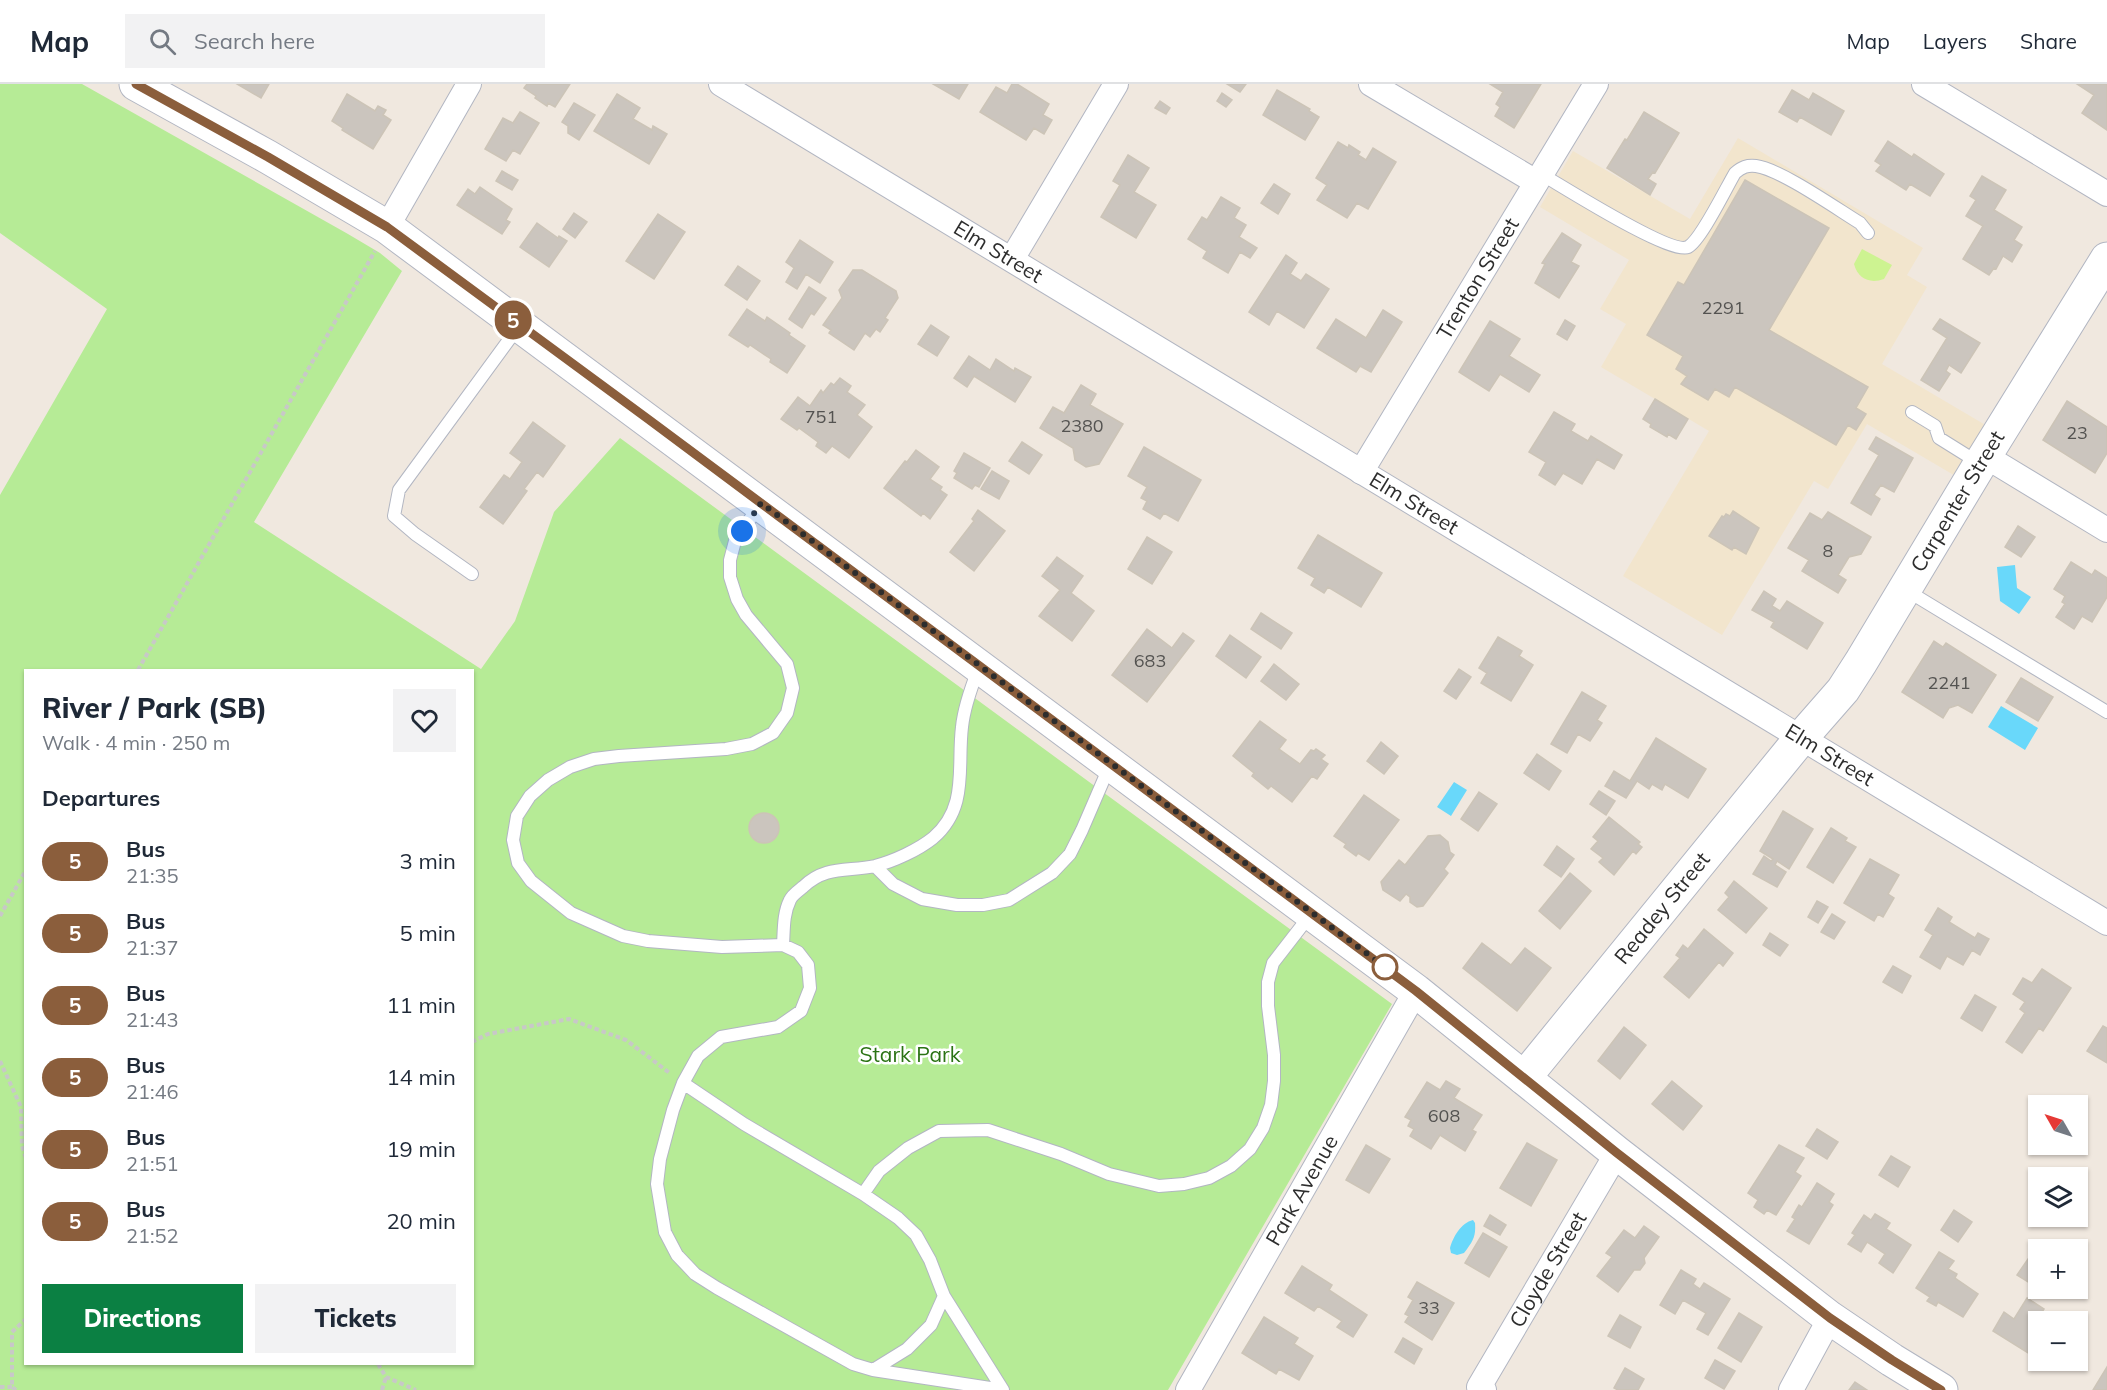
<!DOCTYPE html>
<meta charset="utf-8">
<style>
:root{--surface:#fff;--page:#f2f2f3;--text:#1f2937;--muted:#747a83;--line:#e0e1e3;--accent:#0b8043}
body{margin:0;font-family:Mulish,sans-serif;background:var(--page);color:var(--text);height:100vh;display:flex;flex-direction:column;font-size:22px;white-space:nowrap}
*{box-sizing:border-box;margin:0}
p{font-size:20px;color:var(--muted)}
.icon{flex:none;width:33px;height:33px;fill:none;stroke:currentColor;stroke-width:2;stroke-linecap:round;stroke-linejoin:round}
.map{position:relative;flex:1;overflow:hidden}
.panel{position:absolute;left:24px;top:585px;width:450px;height:696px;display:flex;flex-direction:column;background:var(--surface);border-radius:0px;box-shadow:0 2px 4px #0004}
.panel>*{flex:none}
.badge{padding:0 12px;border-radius:20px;font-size:21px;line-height:39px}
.needle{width:39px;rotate:309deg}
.tools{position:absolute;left:2028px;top:1011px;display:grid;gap:12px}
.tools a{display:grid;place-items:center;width:60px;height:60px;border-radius:0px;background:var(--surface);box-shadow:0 2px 4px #0004;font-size:30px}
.you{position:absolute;width:30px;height:30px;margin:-15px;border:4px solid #fff;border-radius:50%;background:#1a73e8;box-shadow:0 0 0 9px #1a73e833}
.map>.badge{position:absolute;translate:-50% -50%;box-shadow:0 0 0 3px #fff}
h2{padding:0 18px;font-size:22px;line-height:54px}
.round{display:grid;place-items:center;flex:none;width:63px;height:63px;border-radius:0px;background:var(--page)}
.headline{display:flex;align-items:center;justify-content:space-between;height:102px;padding:0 18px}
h1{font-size:28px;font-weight:800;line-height:45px}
.button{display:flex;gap:12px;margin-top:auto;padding:12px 18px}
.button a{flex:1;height:69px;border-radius:0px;background:var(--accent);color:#fff;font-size:24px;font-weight:800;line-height:69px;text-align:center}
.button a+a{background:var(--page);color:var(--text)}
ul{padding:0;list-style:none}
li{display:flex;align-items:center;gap:18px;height:72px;padding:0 18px}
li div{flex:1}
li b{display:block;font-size:22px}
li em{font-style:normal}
li .badge{min-width:66px;font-weight:700;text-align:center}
header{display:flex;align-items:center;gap:36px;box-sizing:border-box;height:84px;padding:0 30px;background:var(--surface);border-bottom:2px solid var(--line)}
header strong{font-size:28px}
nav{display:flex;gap:33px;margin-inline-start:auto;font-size:21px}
.search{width:420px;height:54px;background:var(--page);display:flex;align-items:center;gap:15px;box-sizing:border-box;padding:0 21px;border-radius:0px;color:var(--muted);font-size:22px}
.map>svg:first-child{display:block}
.education{fill:#f2e5cd}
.green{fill:#b6eb96;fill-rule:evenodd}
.pitch{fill:#cdf391}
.water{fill:#69d8fa}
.building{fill:#cbc5be;stroke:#ccc4b7;stroke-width:1.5}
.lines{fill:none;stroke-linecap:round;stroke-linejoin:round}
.lane-casing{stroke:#b2b6c2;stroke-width:14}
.street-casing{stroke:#b2b6c2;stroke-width:26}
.secondary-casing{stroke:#b2b6c2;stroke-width:35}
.path{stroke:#c8c8c8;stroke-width:4;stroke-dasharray:4.5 3;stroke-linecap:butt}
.lane{stroke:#fff;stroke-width:12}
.street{stroke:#fff;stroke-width:24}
.secondary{stroke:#fff;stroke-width:33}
.line-casing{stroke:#fff;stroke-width:14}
.line{stroke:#8b5e3c;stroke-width:9}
.walk{stroke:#2d2d2d;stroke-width:6;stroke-dasharray:0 10.8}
.stop-dot{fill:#fff;stroke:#8b5e3c;stroke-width:3}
.labels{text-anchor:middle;stroke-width:5;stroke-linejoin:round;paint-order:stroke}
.number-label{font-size:18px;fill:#545351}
.street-label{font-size:21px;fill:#2d2d2d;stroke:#fff}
.park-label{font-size:21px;fill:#2b7314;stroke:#fff}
</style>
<header>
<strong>Map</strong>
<div class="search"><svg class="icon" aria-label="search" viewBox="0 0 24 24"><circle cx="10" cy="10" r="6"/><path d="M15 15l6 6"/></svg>Search here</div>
<nav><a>Map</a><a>Layers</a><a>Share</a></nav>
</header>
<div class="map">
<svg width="2107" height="1306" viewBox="0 0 2107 1306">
<rect width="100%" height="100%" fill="#f0e8df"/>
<!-- education -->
<path class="education" d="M1738,54L1923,164L1907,191L1927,203L1882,280L1999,349L1969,400L1867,340L1828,405L1814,397L1722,551L1623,492L1709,347L1601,283L1626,240L1600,225L1629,176L1540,123L1573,67L1690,135Z"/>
<!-- green -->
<path class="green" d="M0,0H82L348,150L380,169L402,187L254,438L481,585L515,537L554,428L620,354L1392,920L1168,1306H0V411L107,225L0,149ZM26,586H472V1280H26Z"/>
<!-- pitch -->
<path class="pitch" d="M1862,165L1892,181L1884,195C1870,200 1858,195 1854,180Z"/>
<!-- water -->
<path class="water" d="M2015,481L2017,504L2031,513L2019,530L2000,517L1997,483Z
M2001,622L2038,644L2025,666L1988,643Z
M1454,698L1467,706L1451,732L1437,723Z
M1473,1136L1475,1139C1476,1153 1473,1157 1464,1169L1457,1171L1451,1169L1450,1164C1453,1153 1461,1139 1473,1136Z"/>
<!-- building -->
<path class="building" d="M237,0H269L261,14Z
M527,0H570L555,23L548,19L547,22L535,14L536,12L524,4Z
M933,0H968L959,15Z
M1012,0H1017L1049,20L1043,31L1052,36L1044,50L1034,44L1026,56L980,28L996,3L1007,9Z
M1227,0H1246L1240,8Z
M1490,0H1541L1514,44L1495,32L1500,23L1496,20L1503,8Z
M2077,0H2107V46L2082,29L2094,11Z
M1277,6L1310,25L1309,27L1319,33L1305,56L1263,31Z
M1792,6L1809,16L1813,9L1844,27L1831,51L1800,33L1797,38L1779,28Z
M1222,9L1232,16L1226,23L1217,17Z
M347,10L375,27L378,22L386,26L383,31L391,36L373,65L342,46L343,44L332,37Z
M617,10L640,24L633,35L652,46L653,42L667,50L649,80L594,47Z
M1160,17L1170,24L1166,30L1155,24Z
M574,19L595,31L579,56L568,49V42L562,38Z
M520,28L539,39L520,70L513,66L506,77L485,65L503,34L513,39Z
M1644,28L1679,49L1655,89L1653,88L1648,95L1656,100L1650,111L1607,84L1625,55L1627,56Z
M1888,57L1912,73L1914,70L1944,90L1930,112L1910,100L1906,106L1876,87L1881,81L1875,77Z
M1338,58L1348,64L1349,61L1360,68L1358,71L1366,76L1373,64L1396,78L1368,125L1357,119L1347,134L1317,116L1327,101L1316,94Z
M1128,71L1149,84L1134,108L1156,121L1136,154L1101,133L1120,101L1113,97Z
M502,87L518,96L512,106L496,97Z
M1982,92L2006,106L1994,126L2022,143L2014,156L2022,161L2012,178L2003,172L1996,185L1994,184L1989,191L1963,175L1983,142L1966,132L1976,116L1970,112Z
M1745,96L1829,144L1769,246L1868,303L1856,324L1866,330L1856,346L1848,341L1836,361L1735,303L1729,313L1715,305L1708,316L1681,300L1687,292L1676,285L1683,272L1647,251L1678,198L1684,201Z
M1274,100L1290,110L1278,130L1261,119Z
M480,103L512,125L506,136L510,138L502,150L457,121L468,105L475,110Z
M1221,113L1240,124L1234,134L1246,141L1239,153L1257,164L1250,174L1240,168L1228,189L1203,174L1207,167L1188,155L1202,133L1207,136Z
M574,129L587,138L575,154L563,145Z
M658,130L685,148L654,195L626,177Z
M537,139L558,154L559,152L567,157L549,183L520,163Z
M1562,149L1581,161L1571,178L1579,182L1559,214L1535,199L1545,180L1542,179Z
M800,156L833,178L820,199L806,190L797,205L786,198L794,184L786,178Z
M1286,171L1297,179L1290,190L1301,197L1306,190L1329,205L1304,244L1277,227L1269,241L1249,228Z
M738,182L760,197L747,216L725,201Z
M853,186H862L896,207L898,214L885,234L888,236L880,248L876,245L870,253L865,249L854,266L829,249L831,246L823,241L842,214L839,206Z
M809,203L826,214L814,231L811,229L802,244L789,235Z
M747,225L765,237L767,233L790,249L789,251L805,262L787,289L770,278L771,275L750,261L748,263L729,251Z
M1383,226L1402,238L1371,288L1360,282L1356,288L1317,264L1336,235L1366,254Z
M1940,235L1980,259L1961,289L1949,281L1946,287L1950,290L1939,307L1921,296L1947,254L1933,245Z
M1565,236L1575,242L1567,256L1557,250Z
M1490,237L1520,255L1509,272L1540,291L1529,308L1500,290L1489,307L1459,288Z
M931,241L949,253L937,272L918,260Z
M969,272L990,286L996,275L1014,287L1015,284L1031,293L1015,318L974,292L967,303L954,294Z
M840,294L851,302L847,308L865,321L857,331L872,343L849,374L832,362L826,369L816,362L818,358L799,344L797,346L781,335L798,313L810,322L821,306L823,309L831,299L834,301Z
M1081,301L1096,310L1090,321L1123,340L1099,380L1086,383L1075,376L1073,364L1040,344L1053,323L1064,329Z
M1655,315L1688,335L1676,355L1668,350L1667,353L1650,343L1651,340L1643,335Z
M2067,317L2107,343V369L2095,389L2043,356Z
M1554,328L1575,340L1571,347L1588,357L1591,352L1622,371L1614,385L1597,375L1582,400L1563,389L1555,401L1539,391L1546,378L1529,368Z
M533,338L565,362L543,393L537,388L524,405L527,407L503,440L480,423L504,391L510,395L522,378L510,369Z
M1876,353L1913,374L1894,408L1881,401L1874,411L1880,415L1871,431L1851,419L1879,371L1869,365Z
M1022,358L1042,371L1029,390L1009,377Z
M1144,363L1201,396L1178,437L1164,429L1160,435L1143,425L1147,417L1141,414L1147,403L1128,392Z
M916,366L939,383L930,395L942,403L940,406L947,411L930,435L923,429L921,432L884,404L905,377L907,378Z
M964,369L990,384L979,403L975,401L972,405L954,394L957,389L954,387Z
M992,387L1009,397L999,415L981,405Z
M978,426L1005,447L974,487L950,468L974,437L972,435Z
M1733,427L1759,444L1746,470L1734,463L1732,466L1709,452L1722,432L1724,433L1726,430L1730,432Z
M1828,428L1871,453L1861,470L1849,473L1838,491L1846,496L1838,509L1802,487L1809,476L1788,464L1810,429L1822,436Z
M2018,442L2035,453L2021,473L2005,463Z
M1318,451L1382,489L1361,523L1328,503L1324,509L1311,501L1315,494L1298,484Z
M1147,453L1172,468L1152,500L1128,485Z
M1057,473L1083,492L1071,509L1094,527L1072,557L1039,532L1060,506L1042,492Z
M2071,478L2092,491L2095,486L2107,494V513L2092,538L2082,532L2074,545L2056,533L2065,520L2062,518L2065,512L2054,505Z
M1764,507L1776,515L1772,522L1780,527L1787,517L1823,539L1807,565L1771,543L1774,538L1752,526Z
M1261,529L1292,549L1281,565L1251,545Z
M1147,545L1172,564L1183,549L1194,557L1147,618L1112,591Z
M1230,551L1261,573L1246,594L1216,572Z
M1498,553L1522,567L1519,572L1533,581L1511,617L1481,599L1487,589L1479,584Z
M1934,557L1943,563L1946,559L1996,591L1972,629L1958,621L1949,624L1943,634L1902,608Z
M1274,580L1299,600L1286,616L1261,597Z
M1459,585L1471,593L1456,615L1444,607Z
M2021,594L2053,613L2038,637L2006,618Z
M1582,608L1606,622L1597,636L1602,639L1590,657L1578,650L1567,669L1551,660Z
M1260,637L1286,656L1279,665L1300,680L1311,666L1314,667L1316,665L1325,671L1321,675L1328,680L1317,695L1312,692L1292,718L1271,702L1268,705L1252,692L1254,689L1233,672Z
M1656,654L1706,685L1688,714L1665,700L1662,706L1652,700L1649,705L1637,697L1626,714L1605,702L1614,687L1630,697Z
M1381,658L1398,672L1384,690L1367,677Z
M1537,670L1561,687L1549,706L1524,689Z
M1599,707L1615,717L1606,731L1590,720Z
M1479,708L1497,720L1478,747L1461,735Z
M1364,711L1399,736L1369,776L1358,769L1356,772L1344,763L1346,760L1334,752Z
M1783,727L1813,745L1789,785L1777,777L1775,781L1786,788L1777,803L1753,790L1764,772L1771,777L1773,775L1760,767Z
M749 744a15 15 0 1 1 30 0a15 15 0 1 1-30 0Z
M1609,733L1640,758L1638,760L1642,763L1636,770L1633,767L1614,791L1599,778L1603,774L1591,765L1598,757L1593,753Z
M1831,744L1847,754L1845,757L1856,763L1833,799L1807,783Z
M1440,751L1448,758L1450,768L1454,771L1444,785L1448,789L1423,822L1417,823L1410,818V813L1406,810L1400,817L1383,806L1381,798L1399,776L1405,781L1428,752Z
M1557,762L1574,775L1561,793L1544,781Z
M1870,775L1899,791L1888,810L1894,814L1883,833L1878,830L1874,837L1844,819Z
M1570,789L1591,807L1560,845L1539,827Z
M1734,797L1767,824L1746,849L1718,826L1729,813L1725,809Z
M1817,817L1828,823L1818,839L1808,833Z
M1938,824L1952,833L1949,838L1975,854L1978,849L1989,855L1980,871L1972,866L1963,881L1947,872L1940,885L1920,873L1933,851L1925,846Z
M1832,830L1845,838L1834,855L1821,848Z
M1704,845L1733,869L1723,882L1719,878L1689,914L1664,893L1680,874L1676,871L1683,861L1688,865Z
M1770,849L1788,861L1780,872L1763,861Z
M1482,859L1511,881L1525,864L1551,884L1517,927L1463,884Z
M1893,882L1911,892L1902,909L1883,898Z
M2042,885L2071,904L2043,947L2039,944L2022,969L2006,958L2025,929L2020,925L2025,918L2013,910L2023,894L2032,899Z
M1975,911L1996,923L1982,947L1961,934Z
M2103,942L2107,944V979L2087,967Z
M1624,943L1646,961L1620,995L1598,977Z
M1446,997L1460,1005L1454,1014L1482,1031L1472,1046L1476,1048L1465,1067L1440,1051L1431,1065L1410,1052L1414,1045L1408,1042L1411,1036L1405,1033L1427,998L1440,1006Z
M1672,997L1702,1022L1683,1046L1652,1020Z
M1817,1045L1838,1058L1827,1075L1806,1062Z
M1527,1059L1557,1076L1531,1122L1500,1104Z
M1366,1061L1390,1075L1369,1109L1346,1096Z
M1779,1061L1804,1074L1795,1088L1801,1092L1776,1131L1767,1126L1764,1130L1754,1123L1758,1116L1748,1109Z
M1891,1072L1910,1083L1898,1103L1879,1091Z
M1817,1099L1834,1110L1829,1118L1833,1121L1809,1160L1787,1147L1795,1135L1792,1133L1799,1121L1802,1123Z
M1954,1126L1972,1138L1958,1158L1941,1146Z
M1875,1130L1890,1139L1886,1145L1911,1161L1893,1189L1879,1179L1885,1170L1867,1158L1861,1168L1848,1160L1855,1151L1852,1149L1864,1131L1871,1136Z
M1490,1131L1506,1141L1500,1151L1484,1142Z
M1644,1142L1659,1153L1644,1174L1645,1179L1640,1186H1634L1618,1208L1597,1192L1612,1173L1606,1169L1624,1146L1635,1154Z
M1483,1149L1507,1163L1489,1193L1465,1179Z
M1939,1168L1954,1177L1948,1185L1957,1190L1955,1194L1978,1210L1963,1233L1938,1218L1936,1222L1927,1217L1930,1213L1916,1204Z
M2028,1175L2038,1182V1199L2036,1203L2017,1191Z
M1302,1182L1332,1201L1329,1206L1367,1231L1353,1253L1337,1243L1342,1237L1318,1222L1314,1227L1285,1209Z
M1681,1186L1696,1195L1693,1200L1700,1205L1704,1199L1730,1215L1708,1251L1697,1245L1706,1229L1683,1216L1675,1230L1660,1221Z
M1417,1198L1454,1219L1432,1256L1405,1238L1409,1232L1405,1230L1413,1216L1408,1213Z
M2027,1214L2044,1225L2035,1239L2038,1241V1275L1993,1247L2004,1228L2014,1235Z
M1739,1229L1762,1243L1741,1278L1718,1264Z
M1620,1231L1641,1243L1630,1264L1608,1252Z
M1264,1233L1298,1254L1294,1260L1313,1272L1299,1296L1279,1285L1276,1290L1242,1269Z
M1403,1254L1422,1265L1414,1280L1395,1268Z
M1715,1276L1735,1287L1724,1305L1705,1294Z
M2107,1283V1306H2093Z
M1625,1284L1644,1295L1638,1306H1618L1614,1304Z
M1855,1298L1867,1306H1849Z"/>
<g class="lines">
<defs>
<path id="lane" d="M1541,90C1562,102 1670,171 1688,163C1701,156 1726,104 1735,89C1742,83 1747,81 1756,82C1780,85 1837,125 1860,139L1868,149
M1912,328L1935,342L1939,354L1979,379
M759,422L735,457L730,476V493L737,515L746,531L787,580L793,604L787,629L773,649L752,660L726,665L619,672L594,675L570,683L548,696L530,712L517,732L513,756L518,779L531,797L571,829L623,852L648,857L722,863L783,861L798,868L808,881L810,904L801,927L778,943L721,953L698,972L683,999L673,1026L660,1075L657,1100L665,1148L677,1171L695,1190L717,1204L853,1280L873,1286L1003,1306
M472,490L415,450L394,432L399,406L519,242
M1906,506L2107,628
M875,782L893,800L922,815L957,821H983L1009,816L1052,789L1070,770L1082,746L1110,681
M783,861C784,846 783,830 790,816C792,811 798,807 803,803C826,781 848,788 875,782C894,777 918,766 933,754C969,723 957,683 962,643C964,623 971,604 978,586
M683,999L744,1040L863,1110L898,1134L916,1151L930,1176L944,1212L1003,1306
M863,1110L879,1087L908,1064L939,1047L988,1046L1061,1070L1109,1090L1159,1102L1184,1100L1209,1094L1231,1082L1250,1065L1263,1044L1271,1021L1274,997V971L1268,922V898L1273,879L1311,830
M873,1286L907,1265L931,1241L944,1212"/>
<g id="street">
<path id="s1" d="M721,0L2107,839"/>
<path d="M1371,0L1536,98"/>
<path d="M1924,0L2107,110"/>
<path d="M387,143L469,0"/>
<path d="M1012,175L1116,0"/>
<path d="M1985,372L2107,446"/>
<path id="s2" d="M1361,388L1596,0"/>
<path id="s3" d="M1188,1306L1416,907"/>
<path id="s4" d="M1484,1306L1479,1303L1617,1069"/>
<path d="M1791,1306L1830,1234"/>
</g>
<g id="secondary">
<path d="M136,0L268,73L387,143L403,155L1416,907L1617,1069L1830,1234L1892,1276L1941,1306"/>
<path id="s5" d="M1524,994L1801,654L1843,606L1861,578L1980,380L2107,175"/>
</g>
</defs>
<!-- lane casing -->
<use href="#lane" class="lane-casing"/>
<!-- street casing -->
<use href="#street" class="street-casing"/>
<!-- secondary casing -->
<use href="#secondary" class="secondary-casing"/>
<!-- path -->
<path class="path" d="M138,586L375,167
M0,832L26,786
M472,958L488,950L569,935L626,956L671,990
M0,977L21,1023L22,1062L26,1074
M378,1280L386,1293L416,1306
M0,1303H12
M16,1306L12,1303V1248L26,1235
M382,1306L386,1293"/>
<!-- lane -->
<use href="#lane" class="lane"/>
<!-- street -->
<use href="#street" class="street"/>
<!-- secondary -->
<use href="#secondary" class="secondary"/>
</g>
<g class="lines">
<defs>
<path id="line" d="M136,0L268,73L387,143L648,335L1416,907L1617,1069L1830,1234L1892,1276L1941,1306"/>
</defs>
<!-- line casing -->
<use href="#line" class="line-casing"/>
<!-- line -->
<use href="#line" class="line"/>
<!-- walk -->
<path class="walk" d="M742,447L761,419L1385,883"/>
</g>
<!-- markers -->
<circle class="stop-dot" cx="1385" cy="883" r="12"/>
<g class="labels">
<!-- number labels -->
<g class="number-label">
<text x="1723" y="230">2291</text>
<text x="821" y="339">751</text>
<text x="1082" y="348">2380</text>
<text x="2077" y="355">23</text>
<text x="1828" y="473">8</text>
<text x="1150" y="583">683</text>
<text x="1949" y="605">2241</text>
<text x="1444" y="1038">608</text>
<text x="1429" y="1230">33</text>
</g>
<!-- street labels -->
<g class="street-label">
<text dy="7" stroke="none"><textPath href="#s1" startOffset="324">Elm Street</textPath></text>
<text dy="7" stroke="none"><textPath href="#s2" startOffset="226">Trenton Street</textPath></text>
<text dy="7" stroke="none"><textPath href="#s5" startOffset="723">Carpenter Street</textPath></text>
<text dy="7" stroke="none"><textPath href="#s1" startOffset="810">Elm Street</textPath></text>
<text dy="7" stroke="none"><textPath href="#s1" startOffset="1296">Elm Street</textPath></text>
<text dy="7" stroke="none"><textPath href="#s5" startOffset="219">Readey Street</textPath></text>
<text dy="7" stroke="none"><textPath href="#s3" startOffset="230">Park Avenue</textPath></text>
<text dy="7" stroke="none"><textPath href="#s4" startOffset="142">Cloyde Street</textPath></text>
</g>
<!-- park labels -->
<g class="park-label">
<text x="910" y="978">Stark Park</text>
</g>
</g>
</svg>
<div class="tools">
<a><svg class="needle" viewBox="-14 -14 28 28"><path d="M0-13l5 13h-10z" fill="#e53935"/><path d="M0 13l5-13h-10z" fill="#747a83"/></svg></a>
<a><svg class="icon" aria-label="layers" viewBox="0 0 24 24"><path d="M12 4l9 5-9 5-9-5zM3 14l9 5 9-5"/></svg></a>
<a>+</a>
<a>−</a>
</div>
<div class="you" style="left:742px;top:447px"></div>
<b class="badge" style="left:513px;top:236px;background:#8b5e3c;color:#fff">5</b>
<section class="panel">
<div class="headline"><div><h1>River / Park (SB)</h1><p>Walk · 4 min · 250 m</p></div><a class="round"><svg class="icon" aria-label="heart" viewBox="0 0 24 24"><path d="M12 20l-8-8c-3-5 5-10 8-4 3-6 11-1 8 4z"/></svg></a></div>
<h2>Departures</h2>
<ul>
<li><span class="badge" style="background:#8b5e3c;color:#fff">5</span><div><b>Bus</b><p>21:35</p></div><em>3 min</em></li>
<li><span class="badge" style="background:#8b5e3c;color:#fff">5</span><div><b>Bus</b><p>21:37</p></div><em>5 min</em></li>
<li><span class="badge" style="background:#8b5e3c;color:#fff">5</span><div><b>Bus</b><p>21:43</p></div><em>11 min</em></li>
<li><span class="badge" style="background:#8b5e3c;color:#fff">5</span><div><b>Bus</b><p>21:46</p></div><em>14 min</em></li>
<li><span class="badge" style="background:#8b5e3c;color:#fff">5</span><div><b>Bus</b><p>21:51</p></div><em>19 min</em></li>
<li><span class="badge" style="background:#8b5e3c;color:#fff">5</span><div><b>Bus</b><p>21:52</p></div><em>20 min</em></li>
</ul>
<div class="button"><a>Directions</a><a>Tickets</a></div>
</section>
</div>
